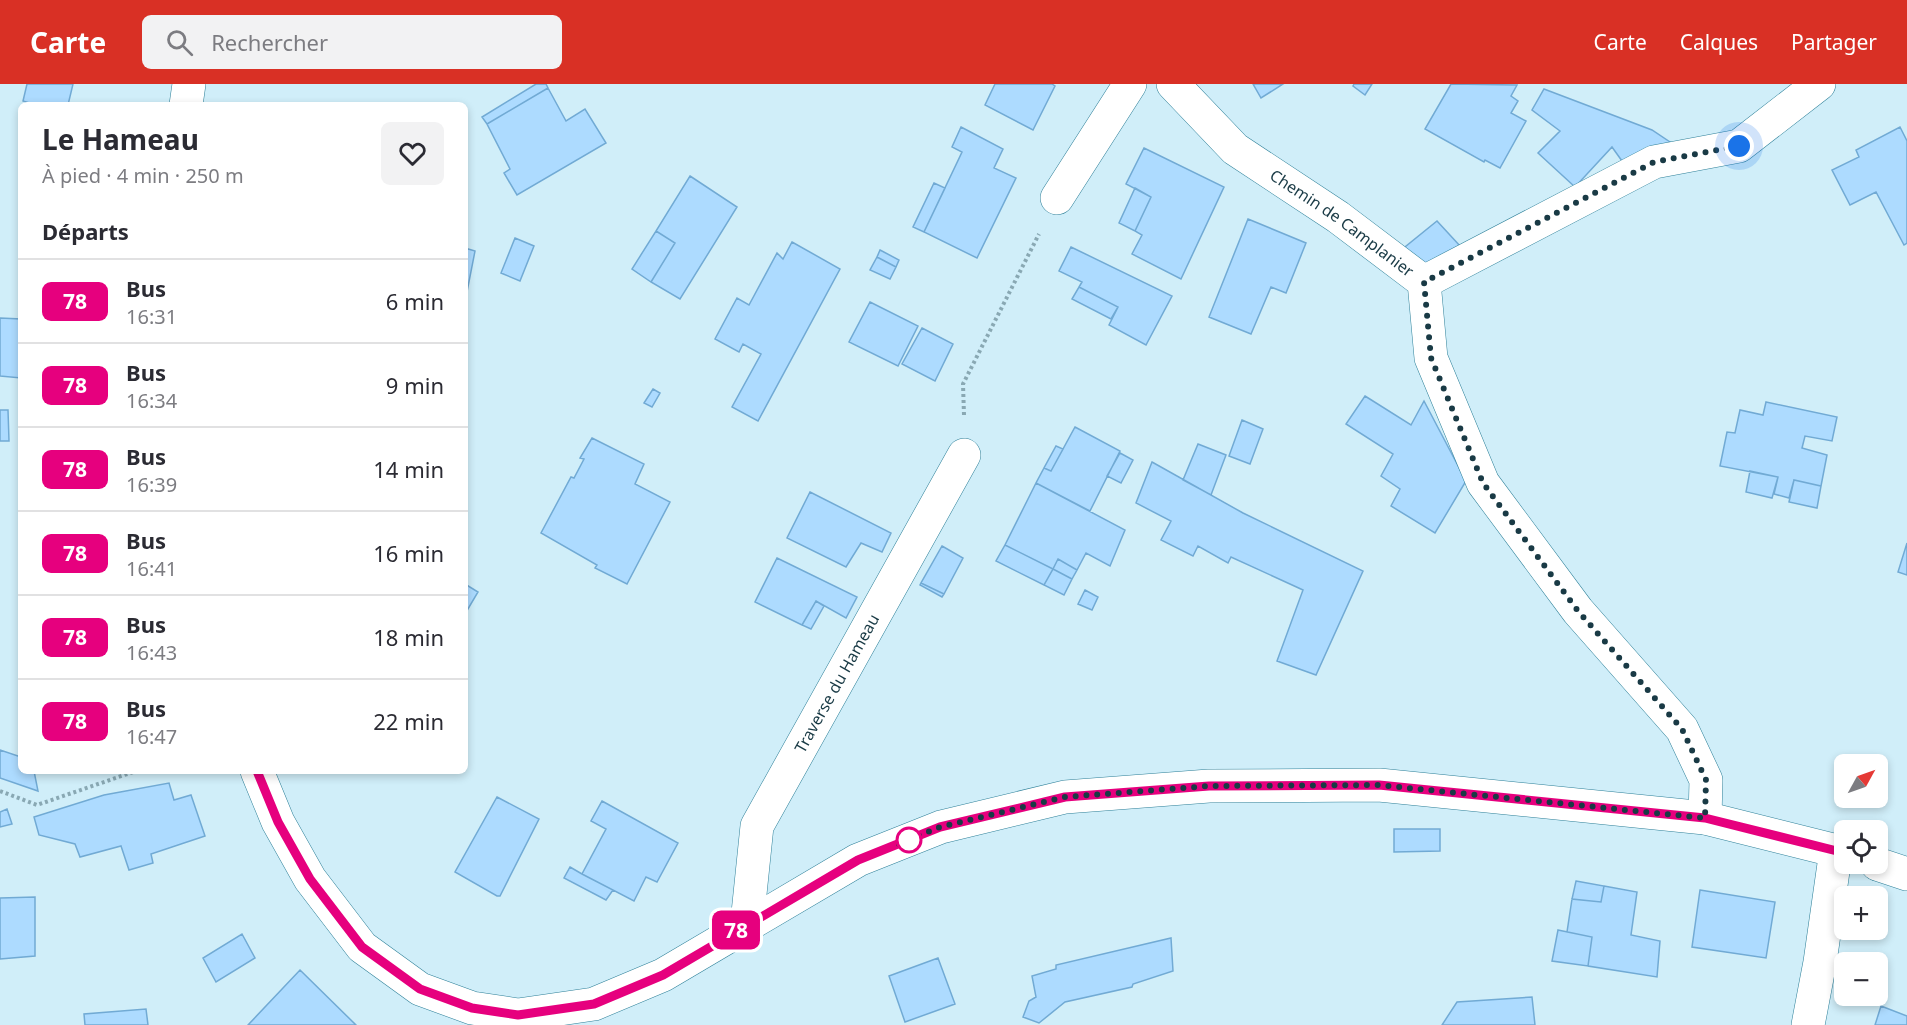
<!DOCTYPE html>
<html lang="fr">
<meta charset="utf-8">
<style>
:root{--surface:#fff;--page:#f2f2f3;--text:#2b2b33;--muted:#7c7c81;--line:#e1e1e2;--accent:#d93025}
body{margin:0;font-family:"Noto Sans",sans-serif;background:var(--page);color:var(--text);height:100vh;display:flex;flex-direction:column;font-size:22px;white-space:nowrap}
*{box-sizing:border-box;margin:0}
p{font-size:20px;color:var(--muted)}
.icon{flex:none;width:33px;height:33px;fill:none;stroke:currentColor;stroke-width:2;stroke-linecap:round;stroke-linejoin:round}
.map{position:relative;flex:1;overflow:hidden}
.sheet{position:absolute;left:18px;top:18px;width:450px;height:672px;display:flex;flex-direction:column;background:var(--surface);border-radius:9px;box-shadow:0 3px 9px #0003}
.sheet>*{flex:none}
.badge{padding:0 12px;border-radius:9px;font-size:21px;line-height:39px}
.needle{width:39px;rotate:50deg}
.fabs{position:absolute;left:1834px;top:670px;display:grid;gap:12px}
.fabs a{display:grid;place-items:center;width:54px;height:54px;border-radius:9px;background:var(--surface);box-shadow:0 3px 9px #0003;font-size:30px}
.you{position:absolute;width:30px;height:30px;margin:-15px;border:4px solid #fff;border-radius:50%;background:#1a73e8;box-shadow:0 0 0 9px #1a73e833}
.map>.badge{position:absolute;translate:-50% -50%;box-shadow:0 0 0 3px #fff}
h2{padding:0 24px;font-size:22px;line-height:54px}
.round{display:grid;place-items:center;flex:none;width:63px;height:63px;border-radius:9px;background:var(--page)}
.headline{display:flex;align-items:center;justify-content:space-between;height:102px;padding:0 24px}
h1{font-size:28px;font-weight:700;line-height:45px}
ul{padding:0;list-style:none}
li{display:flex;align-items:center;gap:18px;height:84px;padding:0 24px;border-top:2px solid var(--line)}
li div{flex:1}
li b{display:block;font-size:22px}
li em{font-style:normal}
li .badge{min-width:66px;font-weight:700;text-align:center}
header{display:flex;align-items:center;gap:36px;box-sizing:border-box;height:84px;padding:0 30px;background:var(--accent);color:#fff}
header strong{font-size:28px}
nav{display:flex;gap:33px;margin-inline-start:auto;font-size:21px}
.search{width:420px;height:54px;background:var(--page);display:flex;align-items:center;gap:15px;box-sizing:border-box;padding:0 21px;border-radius:9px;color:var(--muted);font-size:22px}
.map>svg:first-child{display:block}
.building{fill:#addbff;stroke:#71aad4;stroke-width:1.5}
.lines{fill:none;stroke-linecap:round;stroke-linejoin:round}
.minor-casing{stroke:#2e8099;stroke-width:34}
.path{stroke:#89a8b3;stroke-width:4;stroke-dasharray:3 3;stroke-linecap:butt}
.minor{stroke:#fff;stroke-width:33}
.line-casing{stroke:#fff;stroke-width:14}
.line{stroke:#e6007e;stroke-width:9}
.walk{stroke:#193a45;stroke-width:6;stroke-dasharray:0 10.8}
.stop-dot{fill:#fff;stroke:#e6007e;stroke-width:3}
.labels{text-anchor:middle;stroke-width:5;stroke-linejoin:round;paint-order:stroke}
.street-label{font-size:16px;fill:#193a45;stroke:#eaf9fe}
</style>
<header>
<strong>Carte</strong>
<div class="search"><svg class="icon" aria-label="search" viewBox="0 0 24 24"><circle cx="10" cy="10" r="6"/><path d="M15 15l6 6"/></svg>Rechercher</div>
<nav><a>Carte</a><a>Calques</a><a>Partager</a></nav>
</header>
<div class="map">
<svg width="1907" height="941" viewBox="0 0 1907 941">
<rect width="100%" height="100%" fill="#d0eef9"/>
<!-- building -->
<path class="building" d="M27,0H73L68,21H36L23,17Z
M536,0H546L548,4L487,40L482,33Z
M995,0H1052L1055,2L1033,46L985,21Z
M1253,0H1283L1261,14Z
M1354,0H1372L1365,11L1353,2Z
M1451,0L1517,1L1511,12L1518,17L1511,29L1526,37L1500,84L1485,76L1484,78L1425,45Z
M548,4L566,37L585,25L606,59L517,111L504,89L510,85L487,40Z
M1544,5L1652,46L1670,58L1652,72L1627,84L1612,63L1575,103L1538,69L1560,47L1532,26Z
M961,43L1003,65L994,84L1016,94L977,174L924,148L962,68L952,63Z
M1900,43L1907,57V159L1904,161L1876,108L1850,121L1832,86L1859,73L1856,66Z
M1144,64L1224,103L1181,195L1132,170L1142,151L1135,147L1151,113L1126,100Z
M690,92L737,123L680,215L651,198L675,159L656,147Z
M934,99L945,104L924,148L913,143Z
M1135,104L1151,113L1135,147L1119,139Z
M1248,135L1306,159L1286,209L1271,203L1251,250L1209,233Z
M1437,137L1461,163L1420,183L1400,167Z
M656,147L675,159L651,198L632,185Z
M515,154L534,162L520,197L501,189Z
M792,158L840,185L758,337L732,323L761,270L743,260L739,268L715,255L737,214L749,221L777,169L783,175Z
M1071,163L1172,212L1146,261L1109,241L1118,223L1079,203L1082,198L1059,187Z
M465,164L475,167L466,213L465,212Z
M880,166L899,176L896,183L877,173Z
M877,173L896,183L890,195L870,186Z
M1079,203L1118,223L1111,235L1072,215Z
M870,218L918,242L898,282L849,258Z
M0,234L21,235V294L0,292Z
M922,244L953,260L935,297L902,280Z
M653,305L660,309L652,323L644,319Z
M1365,312L1411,341L1424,317L1466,397L1435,449L1391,422L1400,405L1381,392L1393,370L1346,340Z
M1766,318L1837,333L1832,357L1805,352L1802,364L1827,371L1821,402L1794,396L1789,414L1774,410L1778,393L1720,382L1727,348L1735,349L1740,326L1763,331Z
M0,326H8L9,357H0Z
M1242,336L1263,345L1250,380L1229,372Z
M1075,343L1120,367L1090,427L1036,399L1044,384L1051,387Z
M592,354L644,380L635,400L670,418L627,500L595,484L597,481L541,449L571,393L574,394L584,375L580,374Z
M1198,360L1226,371L1211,411L1183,396Z
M1056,362L1063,365L1051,387L1044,384Z
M1120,369L1133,376L1121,399L1107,392Z
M1152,378L1243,429L1363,487L1316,591L1277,577L1303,506L1231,473L1228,479L1198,462L1193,472L1161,456L1171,437L1136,419Z
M1750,387L1778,393L1772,414L1746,408Z
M1794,396L1821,402L1817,424L1789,418Z
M1036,399L1125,446L1110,482L1086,469L1077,486L1058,475L1053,485L1005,461Z
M810,408L891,449L882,468L861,459L846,483L787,454Z
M1907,459V491L1898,488Z
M1005,461L1053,485L1044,501L996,477Z
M942,462L963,474L944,510L921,499Z
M777,474L857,513L846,534L816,517L802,541L755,518Z
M1058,475L1077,486L1072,495L1053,485Z
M1053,485L1072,495L1064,511L1044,501Z
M921,499L944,510L942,513L920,501Z
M465,500L478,508L465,530Z
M1085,506L1098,513L1092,526L1078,520Z
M816,517L824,522L811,545L802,541Z
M0,666L21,673V687H34L38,707L0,694Z
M169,699L174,716L191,711L205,752L151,770L153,779L129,786L121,762L80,773L75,760L39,751L34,733L104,711Z
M497,713L539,735L500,812H497L455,788Z
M602,717L678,759L657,798L646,793L634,817L582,790L606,745L591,737Z
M7,725L12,740L0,743V728Z
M1394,745H1440V767L1394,768Z
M570,783L582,790L613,806L606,816L564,794Z
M1576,797L1604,802L1601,818L1572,815Z
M1604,802L1637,808L1631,851L1660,857L1657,893L1588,882L1592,853L1567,848L1572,815L1601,818Z
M1700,806L1775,818L1766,874L1692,863Z
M35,813V872L0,875V814Z
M1558,846L1592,853L1588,882L1552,877Z
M242,850L255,874L216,898L203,874Z
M1171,854L1173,887L1133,900L1132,903L1065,918L1039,939L1023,933L1029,917L1036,913L1032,892L1056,885V881Z
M938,874L955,920L905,938L889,892Z
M300,886L356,941H248Z
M1532,913L1535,941H1442L1457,918Z
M1881,922L1907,932V941H1875Z
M146,925L148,941H85L84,930Z"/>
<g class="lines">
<defs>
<g id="minor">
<path id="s1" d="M1173,0L1235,65L1338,133L1424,198L1431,274L1483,399L1578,527L1682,645L1706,696L1705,734"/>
<path d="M186,21L189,0"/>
<path d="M1057,114L1130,0"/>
<path d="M1424,198L1654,78L1739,62L1819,0"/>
<path d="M257,687L278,738L310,795L362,863L420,905L472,924L518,931L594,920L663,891L858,776L941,743L1065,713L1209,702L1379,701L1705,734L1845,769"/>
<path d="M1877,780L1907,790"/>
<path id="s2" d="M747,839L757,742L964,371"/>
<path d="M1808,941L1820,878L1836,766"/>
</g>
</defs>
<!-- minor casing -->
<use href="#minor" class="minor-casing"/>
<!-- path -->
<path class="path" d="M964,331L963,300L1039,150
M0,707L37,721L136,687"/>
<!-- minor -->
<use href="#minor" class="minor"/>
</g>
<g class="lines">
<defs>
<path id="line" d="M257,687L278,738L310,795L362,863L420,905L472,924L518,931L594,920L663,891L858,776L940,743L1065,713L1209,702L1379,701L1705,734L1845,769"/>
</defs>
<!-- line casing -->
<use href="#line" class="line-casing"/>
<!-- line -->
<use href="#line" class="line"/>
<!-- walk -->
<path class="walk" d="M909,756L899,760L940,743L1065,713L1209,702L1379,701L1705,734L1706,696L1682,645L1578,527L1483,399L1431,274L1424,198L1654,78L1739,62"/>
</g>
<!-- markers -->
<circle class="stop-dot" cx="909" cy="756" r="12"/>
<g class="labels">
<!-- street labels -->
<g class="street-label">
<text dy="6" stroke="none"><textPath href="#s1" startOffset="220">Chemin de Camplanier</textPath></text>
<text dy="6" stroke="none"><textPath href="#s2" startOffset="261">Traverse du Hameau</textPath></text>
</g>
</g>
</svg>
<div class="fabs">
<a><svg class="needle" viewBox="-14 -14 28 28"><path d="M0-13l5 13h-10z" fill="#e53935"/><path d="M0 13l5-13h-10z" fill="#7c7c81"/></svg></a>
<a><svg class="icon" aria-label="locate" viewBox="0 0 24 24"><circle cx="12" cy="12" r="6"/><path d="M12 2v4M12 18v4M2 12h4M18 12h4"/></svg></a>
<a>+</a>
<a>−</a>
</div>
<div class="you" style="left:1739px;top:62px"></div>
<b class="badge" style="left:736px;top:846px;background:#e6007e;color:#fff">78</b>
<section class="sheet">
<div class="headline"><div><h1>Le Hameau</h1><p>À pied · 4 min · 250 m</p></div><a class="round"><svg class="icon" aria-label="heart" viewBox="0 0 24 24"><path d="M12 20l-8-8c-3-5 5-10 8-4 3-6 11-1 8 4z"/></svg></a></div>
<h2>Départs</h2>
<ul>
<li><span class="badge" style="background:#e6007e;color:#fff">78</span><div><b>Bus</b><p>16:31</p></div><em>6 min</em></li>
<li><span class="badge" style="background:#e6007e;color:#fff">78</span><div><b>Bus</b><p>16:34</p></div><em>9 min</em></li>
<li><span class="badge" style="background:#e6007e;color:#fff">78</span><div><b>Bus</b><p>16:39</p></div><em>14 min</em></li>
<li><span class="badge" style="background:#e6007e;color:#fff">78</span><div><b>Bus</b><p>16:41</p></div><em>16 min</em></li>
<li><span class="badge" style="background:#e6007e;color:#fff">78</span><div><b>Bus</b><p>16:43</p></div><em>18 min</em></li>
<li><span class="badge" style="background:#e6007e;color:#fff">78</span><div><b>Bus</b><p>16:47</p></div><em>22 min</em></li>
</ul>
</section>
</div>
